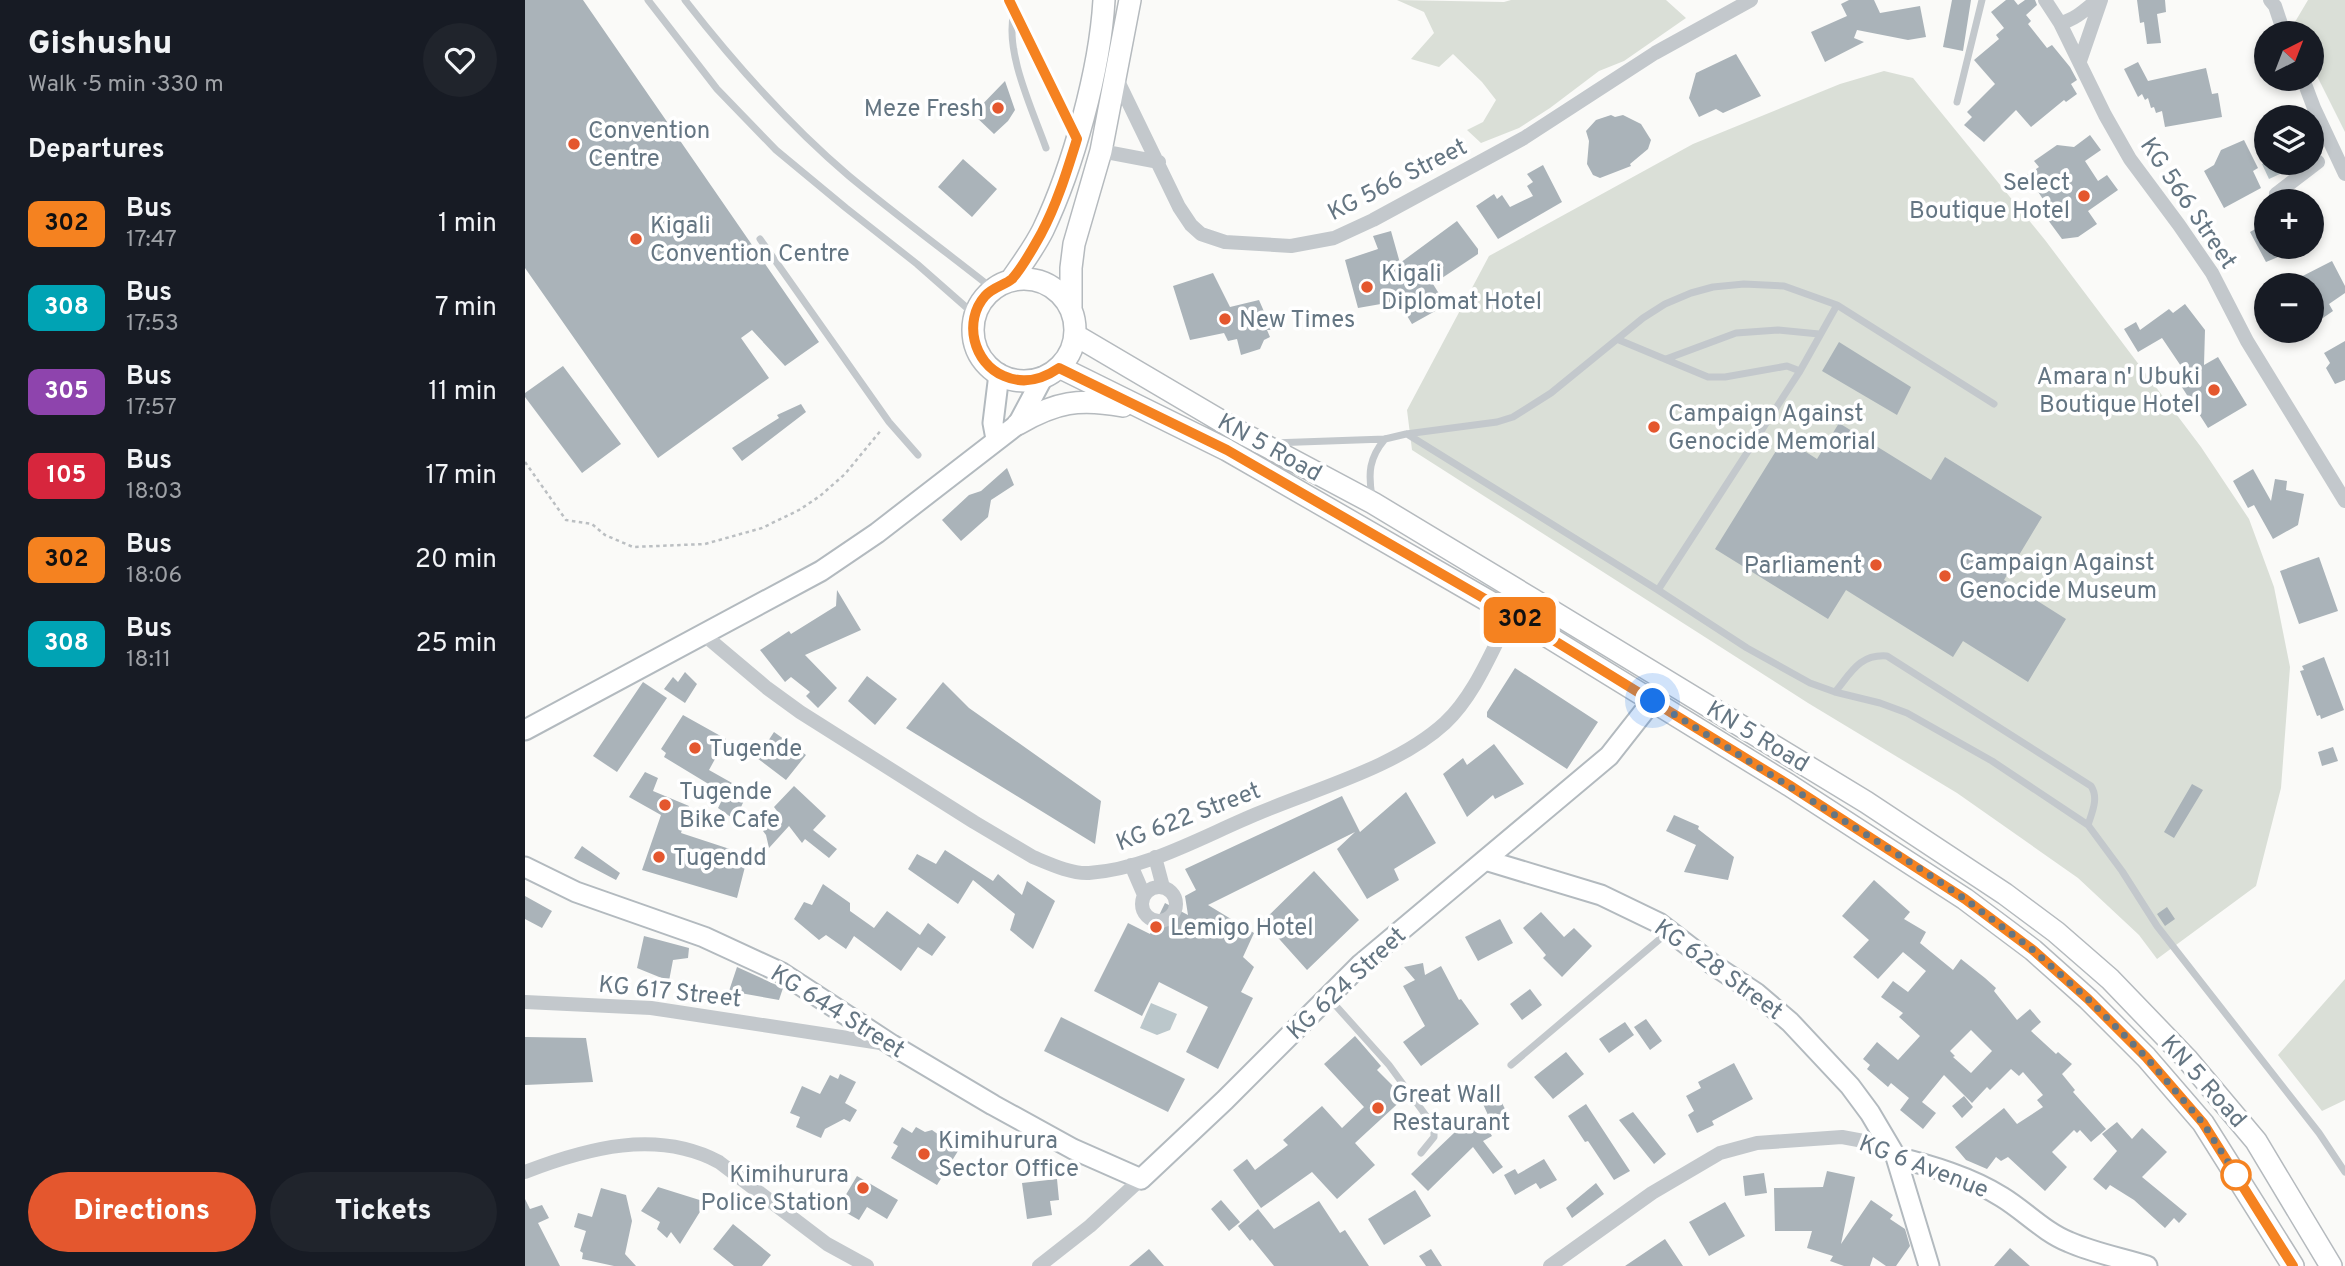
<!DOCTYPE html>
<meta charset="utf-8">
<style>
:root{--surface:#171b24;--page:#20242c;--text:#f1f3f6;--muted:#9ea1a6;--accent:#e4572e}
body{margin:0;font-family:Overpass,sans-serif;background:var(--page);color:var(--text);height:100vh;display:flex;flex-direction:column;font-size:26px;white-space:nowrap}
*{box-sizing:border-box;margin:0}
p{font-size:23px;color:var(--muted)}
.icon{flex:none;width:38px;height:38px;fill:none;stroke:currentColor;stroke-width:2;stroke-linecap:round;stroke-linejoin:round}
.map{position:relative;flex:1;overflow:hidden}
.drawer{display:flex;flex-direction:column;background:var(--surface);width:525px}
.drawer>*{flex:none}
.badge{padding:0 14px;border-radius:10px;font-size:24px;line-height:46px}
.needle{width:46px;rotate:42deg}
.tools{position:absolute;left:1729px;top:21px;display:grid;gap:14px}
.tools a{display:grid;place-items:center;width:70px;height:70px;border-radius:50%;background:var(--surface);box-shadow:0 4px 10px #0003;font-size:35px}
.you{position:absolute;width:35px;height:35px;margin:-18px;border:5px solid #fff;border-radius:50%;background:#1a73e8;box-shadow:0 0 0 10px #1a73e833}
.map>.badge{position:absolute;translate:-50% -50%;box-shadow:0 0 0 4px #fff}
h2{padding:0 28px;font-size:26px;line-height:63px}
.round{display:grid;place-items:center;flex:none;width:74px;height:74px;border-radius:37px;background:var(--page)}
.headline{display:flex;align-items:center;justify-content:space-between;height:119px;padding:0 28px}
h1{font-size:33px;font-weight:800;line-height:52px}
.primary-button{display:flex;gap:14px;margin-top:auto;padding:14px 28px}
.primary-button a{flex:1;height:80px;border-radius:42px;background:var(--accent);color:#fff;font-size:28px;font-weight:800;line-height:80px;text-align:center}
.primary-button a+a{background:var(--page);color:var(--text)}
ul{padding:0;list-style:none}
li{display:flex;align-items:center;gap:21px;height:84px;padding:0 28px}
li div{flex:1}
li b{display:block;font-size:26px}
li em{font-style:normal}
li .badge{min-width:77px;font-weight:700;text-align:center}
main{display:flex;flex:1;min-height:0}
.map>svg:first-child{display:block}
.green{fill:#dadfd7}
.water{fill:#bbc7cb}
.building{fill:#aab3b9;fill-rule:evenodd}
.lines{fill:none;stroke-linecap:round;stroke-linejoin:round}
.secondary-casing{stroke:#b3babf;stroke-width:23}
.primary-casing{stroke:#b5babe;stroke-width:24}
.path{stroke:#bbbfc2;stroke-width:2.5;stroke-dasharray:3.5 3.5;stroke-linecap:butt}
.lane{stroke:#c3c8cc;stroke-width:7}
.street{stroke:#c3c8cc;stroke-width:14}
.secondary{stroke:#fff;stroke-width:19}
.primary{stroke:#fff;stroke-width:21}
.line-casing{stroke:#fff;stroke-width:16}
.line{stroke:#f58220;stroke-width:10}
.walk{stroke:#657683;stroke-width:7;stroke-dasharray:0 12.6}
.poi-dot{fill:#e4572e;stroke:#fff;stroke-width:2.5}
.stop-dot{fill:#fff;stroke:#f58220;stroke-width:3.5}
.labels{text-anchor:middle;stroke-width:7;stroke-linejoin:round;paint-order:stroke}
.poi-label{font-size:24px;fill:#657683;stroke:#fff;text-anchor:start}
.street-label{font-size:24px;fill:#657683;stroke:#fff}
</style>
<main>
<section class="drawer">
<div class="headline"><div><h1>Gishushu</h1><p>Walk · 5 min · 330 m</p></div><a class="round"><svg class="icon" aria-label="heart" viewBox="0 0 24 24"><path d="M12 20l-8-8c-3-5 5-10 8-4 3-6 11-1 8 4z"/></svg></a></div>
<h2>Departures</h2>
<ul>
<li><span class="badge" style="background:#f58220;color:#111">302</span><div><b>Bus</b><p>17:47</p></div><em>1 min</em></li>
<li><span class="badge" style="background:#00a3b4;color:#fff">308</span><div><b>Bus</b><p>17:53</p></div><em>7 min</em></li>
<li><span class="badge" style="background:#8e44ad;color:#fff">305</span><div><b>Bus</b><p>17:57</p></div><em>11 min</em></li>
<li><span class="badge" style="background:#d7263d;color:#fff">105</span><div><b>Bus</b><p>18:03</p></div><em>17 min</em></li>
<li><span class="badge" style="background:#f58220;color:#111">302</span><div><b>Bus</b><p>18:06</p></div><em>20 min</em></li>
<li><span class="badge" style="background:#00a3b4;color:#fff">308</span><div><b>Bus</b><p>18:11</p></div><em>25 min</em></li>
</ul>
<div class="primary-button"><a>Directions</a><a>Tickets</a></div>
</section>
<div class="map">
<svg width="1820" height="1266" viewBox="0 0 1820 1266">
<rect width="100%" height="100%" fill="#fafaf8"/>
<!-- green -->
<path class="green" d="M872,0L979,2L986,0H1141L1161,18L1099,61L1074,71L1025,108L994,128L956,143L942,130L958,122L971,100L957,82L928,54L914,67L886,59L909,33L899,12Z
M1783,0H1820V132L1787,66V33H1770L1767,27Z
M1359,71L1388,78L1520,240L1676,447L1724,519L1749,587L1765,667L1756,788L1731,886L1632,959L1614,935L1553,878L1432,793L1283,703L887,450L882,410L964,256L1168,144L1315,84Z
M1820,979V1100L1797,1111L1753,1055Z"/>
<!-- water -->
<path class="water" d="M1741,162L1766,163L1768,168L1744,179L1737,164Z
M626,1003L652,1014L645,1030L632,1035L615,1028Z"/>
<!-- building -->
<path class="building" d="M0,0H58L294,342L260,366L227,330L216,338L244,378L133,458L0,268Z
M1324,0H1349L1355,13L1395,6L1401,37L1383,40L1332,30L1329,38L1339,42L1300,62L1286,32L1322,16L1316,4Z
M1427,0H1446L1438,51L1418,47Z
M1481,0H1489L1493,5L1500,0H1510L1512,5L1501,15L1506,21L1503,24L1522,48L1527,45L1545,67L1552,80L1546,84L1552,94L1541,102L1539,100L1506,127L1491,110L1459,142L1439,125L1447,117L1442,112L1470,84L1449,60L1474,39L1471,35L1479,28L1466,12Z
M1612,0H1640L1641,12L1632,14L1636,43L1622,44L1619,22L1615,23Z
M1211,54L1236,96L1198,113L1191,109L1174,117L1164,98L1171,73Z
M1613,62L1623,81L1681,68L1687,94L1693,93L1697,117L1640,127L1637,111L1631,113L1629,107L1626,108L1623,98L1620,100L1617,94L1613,97L1599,69Z
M480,81L490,110L483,121L469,134L448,114Z
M1086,115L1090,117L1098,115L1116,124L1126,140L1123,149L1105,164L1106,166L1075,178L1068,175L1062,164L1064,141L1061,131L1071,120Z
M1565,135L1576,150L1560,161L1573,181L1582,175L1593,190L1563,211L1572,224L1553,237L1537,239L1523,220L1529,216L1502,175L1514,167L1509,161L1532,145L1549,147Z
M1719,140L1733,168L1728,171L1736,188L1699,208L1679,171L1689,165L1696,150Z
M438,159L472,189L447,217L413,187Z
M1018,165L1037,202L973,239L951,206L969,194L972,199L977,195L985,207L1008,196L1002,186L1008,182L1002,174Z
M932,221L953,249V254L908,284L921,305L887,324L873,301L833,308L820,260L853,249L848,236L866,231L875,263Z
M1741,223V247H1777L1741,262L1725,232Z
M1807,261L1820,286V293L1804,304L1808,311L1795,320L1791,312L1787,314V285H1760Z
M688,273L705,307L734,300L747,330H742L745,337L739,340L735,349L716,355L712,339L703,341L699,333L665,340L648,286Z
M1660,304L1680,330L1679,365L1693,357L1722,405L1683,428L1653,381L1662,375L1637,338L1613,352L1599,329L1611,322L1615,330L1644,309L1648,313Z
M1820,341V380L1810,384L1801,368L1805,363L1799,353Z
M1314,342L1386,387L1372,415L1297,371Z
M38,366L96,444L57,473L0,397V393Z
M276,404L281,412L217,461L207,448L254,418L252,415Z
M1314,423L1406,480L1420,457L1517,517L1479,580L1541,619L1503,682L1438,641L1428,657L1321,590L1303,619L1190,549L1259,438L1292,459Z
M482,468L489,485L466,500L463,517L436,541L417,520L444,495L456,491Z
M1728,469L1746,501L1750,479L1762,481L1761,490L1779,494L1773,525L1748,539L1729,505L1723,508L1708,481Z
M1794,557L1813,611L1774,624L1755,571Z
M312,590L336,630L280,655L312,688L293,708L281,696L285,692L266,677L260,682L235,650L264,631L266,634L311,606Z
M1799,657L1819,710L1796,719L1795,715L1792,716L1775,671L1779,670L1777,666Z
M990,668L1073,722L1042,769L962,717V712Z
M160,672L172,684L160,703L139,689L148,677L153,682Z
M342,676L372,699L350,725L323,701Z
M118,682L142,698L92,772L68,756Z
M418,682L444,708L576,801L570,844L381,728Z
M158,715L201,739L184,770L223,792L210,820L193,808L200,794L139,757L141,753L136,749Z
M249,732L281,755L261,780L232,758Z
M969,744L999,784L970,799L968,795L942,817L918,774L938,758L942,765Z
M1808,747L1813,761L1797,766L1793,752Z
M120,772L133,778L128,791L164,806L156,833L223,855L212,898L117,870L136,815L104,797Z
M1667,784L1678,790L1649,838L1639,832Z
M269,786L301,816L288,830L312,849L304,858L280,839L277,843L264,826L244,848L241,835L238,831L255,815L249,807Z
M881,792L911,843L869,869L874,880L842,899L812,849L830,832L683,905L729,933L718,957L729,967L716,992L728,998L693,1069L661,1052L683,1007L634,982L617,1016L569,991L603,923L625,934L640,903L663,915L660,896L671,890L660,869L817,796L835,832Z
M1149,815L1174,826L1173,829L1209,857L1203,880L1159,872L1171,845L1141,831Z
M57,846L95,873L91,880L49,858Z
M420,850L468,881L473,874L497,895L502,881L530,901L508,949L485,930L490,914L448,880L433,904L383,869L392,854L411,864Z
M789,871L834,920L782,970L738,921Z
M1349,880L1385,912L1379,919L1401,932L1395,943L1428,970L1436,959L1460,978L1471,988L1469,991L1492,1020L1505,1009L1516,1022L1506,1031L1531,1054L1533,1052L1547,1064L1537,1074L1550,1090L1548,1092L1581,1129L1566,1142L1555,1130L1552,1133L1549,1130L1527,1152L1542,1167L1520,1191L1483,1157L1476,1161L1471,1157L1462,1169L1441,1160L1430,1147L1479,1108L1492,1124L1518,1107L1512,1100L1518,1095L1498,1072L1494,1076L1486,1069L1465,1090L1462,1087L1447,1103L1419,1075L1397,1102L1411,1113L1398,1129L1375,1110L1384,1098L1366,1083L1363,1087L1342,1069L1345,1065L1338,1059L1352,1042L1373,1060L1395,1036L1374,1017L1378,1013L1356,997L1368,981L1383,992L1401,971L1378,952L1353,979L1328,957L1344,940L1317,916ZM1446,1030L1467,1051L1446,1073L1428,1057L1430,1056L1425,1051Z
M298,884L325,903V911L349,928L362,911L395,935L403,923L421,937L407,956L393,947L376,971L329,936L321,949L301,935L294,940L269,919L279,902L287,905Z
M0,896L27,911L17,928L0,919Z
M1642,907L1650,919L1640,926L1632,914Z
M1016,912L1039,937L1049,928L1067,946L1037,977L1018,958L1021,955L998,928Z
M975,919L988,943L953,961L940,937Z
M119,936L164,948L163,958L148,960L144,981L112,968Z
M898,963L900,975L916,966L934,1000L936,999L954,1024L896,1066L878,1042L900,1026L878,986L890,980L879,967Z
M212,967L258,988L254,1000L204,991Z
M1005,989L1017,1005L997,1020L985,1004Z
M536,1017L660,1079L643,1112L519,1051Z
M1121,1019L1137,1041L1125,1050L1109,1027Z
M1100,1022L1109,1035L1084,1053L1074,1039Z
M830,1036L856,1066L852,1070L869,1087L871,1086L880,1097L830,1143L850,1165L812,1199L787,1172L736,1208L708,1170L722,1159L730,1170L763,1145L758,1140L797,1106L817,1128L839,1107L799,1064Z
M0,1037L61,1038L68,1082L0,1085Z
M1041,1052L1059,1074L1028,1099L1009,1077Z
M1209,1063L1228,1099L1187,1121L1189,1125L1172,1133L1163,1115L1169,1111L1161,1096L1176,1088L1173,1082Z
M315,1074L331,1082L320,1103L332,1110L325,1122L319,1119L300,1129L296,1138L271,1127L275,1117L265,1113L277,1086L295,1094L305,1075L313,1079Z
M1439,1096L1448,1107L1437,1118L1427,1106Z
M974,1097L986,1121L964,1131L967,1136L958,1141L978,1167L968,1174L948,1147L903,1191L886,1174L929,1133L963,1115L958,1104Z
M1061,1104L1105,1171L1089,1180L1063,1141L1060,1142L1043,1116Z
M1108,1112L1141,1154L1129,1164L1094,1120Z
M1592,1122L1607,1139L1617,1128L1642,1152L1617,1177L1662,1214L1654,1223L1649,1218L1640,1228L1609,1200L1585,1185L1581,1190L1568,1179L1592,1151L1577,1134Z
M377,1127L387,1133L391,1127L400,1132L407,1130L421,1140V1145L433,1151L412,1185L366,1158L373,1146L368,1143Z
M1019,1159L1032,1180L1015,1189L1011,1183L990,1195L979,1175L990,1169L993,1174Z
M1302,1171L1330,1177L1316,1244L1346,1200L1368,1215L1365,1219L1380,1229L1385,1246L1371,1266H1361L1348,1257L1345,1266H1319L1305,1261L1308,1256L1282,1248L1287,1231H1250L1249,1188L1298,1187Z
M1239,1173L1242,1193L1220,1196L1218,1176Z
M332,1176L373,1200L362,1219L342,1207L334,1220L313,1208Z
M532,1179L534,1200L525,1201L527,1215L502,1219L497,1183Z
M1071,1183L1079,1194L1047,1218L1041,1208Z
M133,1187L181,1202L155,1244L146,1232L142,1238L132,1229L135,1222L116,1211Z
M76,1188L101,1195L107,1221L100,1254L111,1266H89L57,1259L58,1253L55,1251L61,1231L49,1227L53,1213L67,1217Z
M890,1190L906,1216L859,1245L843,1219Z
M0,1199L5,1209L17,1205L24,1218L13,1223L35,1266H0Z
M696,1200L715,1222L704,1231L686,1209Z
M794,1201L815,1233L820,1230L844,1266H749L727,1239L725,1241L713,1226L733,1209L749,1229Z
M1200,1202L1220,1236L1184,1256L1164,1222Z
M208,1224L246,1255L237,1266H209L188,1249Z
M1140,1239L1158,1266H1100Z
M1485,1248L1505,1266H1469Z
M624,1249L639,1266H604Z
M906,1249L917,1266H901L894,1256Z"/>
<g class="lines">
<defs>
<path id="secondary" d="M471,439L468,423L474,374
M0,730L296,571L352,533L493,424L518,377
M960,860L1076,895L1134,923L1190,966L1231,993L1265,1022L1325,1086L1345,1113L1371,1157L1404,1266
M0,867L51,892L179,937L257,973L367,1045L468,1105L548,1149L616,1179L700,1100L836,964L1084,756L1128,700
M1371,1157C1407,1166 1445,1177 1477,1197C1500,1211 1519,1232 1544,1242C1569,1253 1596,1258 1622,1266"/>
<path id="primary" d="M448 330a51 51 0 1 1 102 0a51 51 0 1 1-102 0Z
M486,280C497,264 509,248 518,230C548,167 575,70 579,0
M546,309V268L549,244L576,151L605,0
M550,335L713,431L848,503L1007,599L1341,802L1480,894L1531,932L1585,979L1662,1059L1731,1141L1806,1266
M534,367L702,450L986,614L1264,785L1440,899L1508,950L1563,999L1621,1057L1678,1123L1768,1266
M493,424C531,402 554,398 598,406"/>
</defs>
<!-- secondary casing -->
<use href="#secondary" class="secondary-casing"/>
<!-- primary casing -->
<use href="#primary" class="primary-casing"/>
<!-- path -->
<path class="path" d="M0,462L41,520L67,524L80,535L108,547L180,544L237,528L274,510L295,496L320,474L357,429"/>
<!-- lane -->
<path class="lane" d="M123,0L192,89L251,150L321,208L392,264L450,315
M160,0C209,63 263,124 324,176C371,215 420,251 468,289
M489,13C479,51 508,111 521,148
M1432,102L1457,0
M235,239L364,422L393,455
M1094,340L1183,377H1200L1262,366L1275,371
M1141,359L1211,333L1253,330L1294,334
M882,434L1133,590L1275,371L1312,305
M747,443L860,439L881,434L972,422L988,417L1026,393L1118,318L1140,304L1166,293L1188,287L1219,284L1259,286L1312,305L1469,404
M847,497C843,473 844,458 860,439
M1133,590L1222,648L1285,683L1310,692L1355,703L1382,713L1467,761L1563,825L1597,871L1632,926L1794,1133L1820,1172
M1310,692C1326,673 1334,654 1362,656L1566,786C1574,798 1567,812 1563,825
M803,997L864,1065L902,1117L909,1130V1137L896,1153
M986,1065L1142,933"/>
<!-- street -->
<path class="street" d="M484,0L552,139
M1520,0L1535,23L1580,115L1605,159L1654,225L1687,273L1722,341L1820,501
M1745,0L1750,6L1759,33
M1535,23C1550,20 1561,9 1572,0
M1555,61L1576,0
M591,77L654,207L666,225L676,234L700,242L766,246L809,238L848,220L999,138L1130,53L1226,0
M1778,79L1789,108L1820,174
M576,151L634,162
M1754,201L1751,194L1793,162
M178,634L242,688L275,712L449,822L508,857C525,864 546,874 564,873C623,869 680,835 734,813C793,788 872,767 920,723C950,695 967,650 986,614
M630,857L638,887
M606,865L619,895
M617 904a17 17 0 1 1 34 0a17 17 0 1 1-34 0Z
M0,1002L126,1008L362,1044
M0,1172C62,1148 132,1129 194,1162L302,1244L342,1266
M514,1266L565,1226L616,1179
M1025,1266L1127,1193L1195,1153L1232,1143L1317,1137L1344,1142L1369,1156"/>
<!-- secondary -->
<use href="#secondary" class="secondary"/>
<!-- primary -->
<use href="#primary" class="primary"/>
</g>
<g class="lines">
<defs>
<path id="line" d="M484,0L552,139C542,171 532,204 516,234C508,248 498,267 487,279C480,285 468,287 460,296C438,321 448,363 479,376C499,385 518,379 534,368L702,450L986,614L1264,785L1440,899L1508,950L1563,999L1621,1057L1678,1123L1768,1266"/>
</defs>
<!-- line casing -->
<use href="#line" class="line-casing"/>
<!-- line -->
<use href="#line" class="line"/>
<!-- walk -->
<path class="walk" d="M1128,701L1388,864L1440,899L1508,950L1563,999L1621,1057L1678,1123L1717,1184L1711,1175"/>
</g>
<!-- markers -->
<g class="poi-dot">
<circle cx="473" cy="108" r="7"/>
<circle cx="49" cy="144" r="7"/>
<circle cx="1559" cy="196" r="7"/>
<circle cx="111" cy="239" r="7"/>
<circle cx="842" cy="287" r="7"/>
<circle cx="700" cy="319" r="7"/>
<circle cx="1689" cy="390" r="7"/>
<circle cx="1129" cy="427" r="7"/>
<circle cx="1351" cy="565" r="7"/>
<circle cx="1420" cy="576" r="7"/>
<circle cx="170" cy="748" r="7"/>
<circle cx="140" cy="805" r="7"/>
<circle cx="134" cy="857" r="7"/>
<circle cx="631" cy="927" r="7"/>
<circle cx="853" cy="1108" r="7"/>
<circle cx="399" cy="1154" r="7"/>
<circle cx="338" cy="1188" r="7"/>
</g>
<circle class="stop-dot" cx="1711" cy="1175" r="14"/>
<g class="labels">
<!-- poi labels -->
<g class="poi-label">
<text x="459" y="116" text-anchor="end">Meze Fresh</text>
<text x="63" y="138">Convention<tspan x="63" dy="28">Centre</tspan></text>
<text x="1545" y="190" text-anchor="end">Select<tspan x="1545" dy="28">Boutique Hotel</tspan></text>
<text x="125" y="233">Kigali<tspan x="125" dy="28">Convention Centre</tspan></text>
<text x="856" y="281">Kigali<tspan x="856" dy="28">Diplomat Hotel</tspan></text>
<text x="714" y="327">New Times</text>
<text x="1675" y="384" text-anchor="end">Amara n' Ubuki<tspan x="1675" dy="28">Boutique Hotel</tspan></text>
<text x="1143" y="421">Campaign Against<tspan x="1143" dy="28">Genocide Memorial</tspan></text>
<text x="1434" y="570">Campaign Against<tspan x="1434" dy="28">Genocide Museum</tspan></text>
<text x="1337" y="573" text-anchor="end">Parliament</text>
<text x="184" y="756">Tugende</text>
<text x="154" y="799">Tugende<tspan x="154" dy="28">Bike Cafe</tspan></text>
<text x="148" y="865">Tugendd</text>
<text x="645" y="935">Lemigo Hotel</text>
<text x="867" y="1102">Great Wall<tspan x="867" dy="28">Restaurant</tspan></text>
<text x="413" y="1148">Kimihurura<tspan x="413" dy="28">Sector Office</tspan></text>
<text x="324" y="1182" text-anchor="end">Kimihurura<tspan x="324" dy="28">Police Station</tspan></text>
</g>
<!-- street labels -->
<g class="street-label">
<text transform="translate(872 179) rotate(-27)" y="8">KG 566 Street</text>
<text transform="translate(1664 203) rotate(56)" y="8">KG 566 Street</text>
<text transform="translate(745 447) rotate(29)" y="8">KN 5 Road</text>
<text transform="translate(1233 736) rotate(31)" y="8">KN 5 Road</text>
<text transform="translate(663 816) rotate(-21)" y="8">KG 622 Street</text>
<text transform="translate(1194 969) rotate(36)" y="8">KG 628 Street</text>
<text transform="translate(821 983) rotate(-43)" y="8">KG 624 Street</text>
<text transform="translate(145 991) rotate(6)" y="8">KG 617 Street</text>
<text transform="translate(313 1011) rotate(32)" y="8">KG 644 Street</text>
<text transform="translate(1679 1081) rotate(48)" y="8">KN 5 Road</text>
<text transform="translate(1399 1166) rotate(21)" y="8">KG 6 Avenue</text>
</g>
</g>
</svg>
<div class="tools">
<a><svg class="needle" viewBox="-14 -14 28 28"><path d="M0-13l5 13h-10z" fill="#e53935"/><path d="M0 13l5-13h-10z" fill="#9ea1a6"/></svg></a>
<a><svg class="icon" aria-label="layers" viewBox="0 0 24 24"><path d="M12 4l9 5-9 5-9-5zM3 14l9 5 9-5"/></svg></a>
<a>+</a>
<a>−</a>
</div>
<div class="you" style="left:1128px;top:701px"></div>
<b class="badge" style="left:995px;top:620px;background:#f58220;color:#111">302</b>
</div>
</main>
